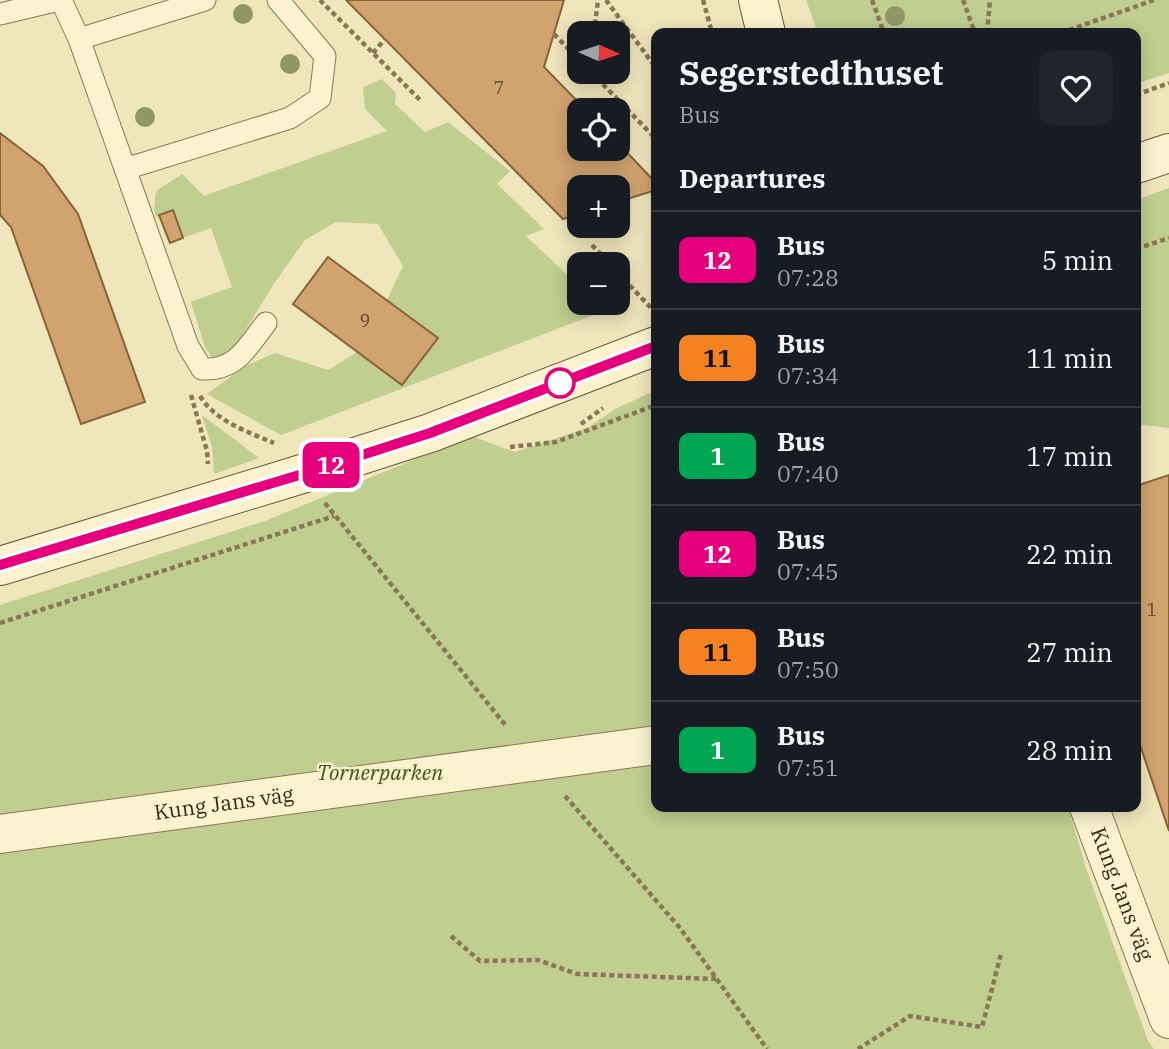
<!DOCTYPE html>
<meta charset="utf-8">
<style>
:root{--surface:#171b24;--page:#20242c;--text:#f1f3f6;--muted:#9ea1a6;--line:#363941}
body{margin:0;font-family:"IBM Plex Serif",serif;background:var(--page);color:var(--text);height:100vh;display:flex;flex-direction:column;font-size:26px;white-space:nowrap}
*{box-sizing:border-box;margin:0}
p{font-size:23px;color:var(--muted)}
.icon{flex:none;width:38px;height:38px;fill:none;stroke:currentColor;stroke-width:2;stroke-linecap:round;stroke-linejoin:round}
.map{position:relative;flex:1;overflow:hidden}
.drawer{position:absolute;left:651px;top:28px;width:490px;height:784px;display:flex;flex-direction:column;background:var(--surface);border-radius:14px;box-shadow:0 4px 18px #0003}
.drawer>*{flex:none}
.badge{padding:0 14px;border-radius:10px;font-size:24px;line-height:46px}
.needle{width:46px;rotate:93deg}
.buttons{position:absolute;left:567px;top:21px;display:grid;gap:14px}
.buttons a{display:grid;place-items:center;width:63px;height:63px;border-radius:14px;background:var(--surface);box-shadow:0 4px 18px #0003;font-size:35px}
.map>.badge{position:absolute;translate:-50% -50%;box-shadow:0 0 0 4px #fff}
h2{padding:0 28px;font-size:26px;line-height:63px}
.round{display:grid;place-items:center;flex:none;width:74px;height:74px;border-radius:14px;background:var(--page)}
.overview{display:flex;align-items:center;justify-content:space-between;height:119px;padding:0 28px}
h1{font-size:33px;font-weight:700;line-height:52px}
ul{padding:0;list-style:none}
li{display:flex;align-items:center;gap:21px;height:98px;padding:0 28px;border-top:2px solid var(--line)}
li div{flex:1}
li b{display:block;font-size:26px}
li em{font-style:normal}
li .badge{min-width:77px;font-weight:700;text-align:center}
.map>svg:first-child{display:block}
.green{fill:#c0ce8f}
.building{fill:#d1a36f;stroke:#886239;stroke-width:2}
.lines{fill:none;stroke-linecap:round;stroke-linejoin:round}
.lane-casing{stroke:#887654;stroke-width:23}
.street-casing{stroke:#887654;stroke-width:40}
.secondary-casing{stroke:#6a5638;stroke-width:40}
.path{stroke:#887654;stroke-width:4.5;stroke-dasharray:5 3.5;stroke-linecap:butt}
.lane{stroke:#fbf3cf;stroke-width:21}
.street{stroke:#fbf3cf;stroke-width:38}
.secondary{stroke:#fbf3cf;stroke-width:38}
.tree{fill:#909666}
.line-casing{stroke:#fff;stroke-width:16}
.line{stroke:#e6007e;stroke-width:10}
.stop-dot{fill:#fff;stroke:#e6007e;stroke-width:3.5}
.labels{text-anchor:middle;stroke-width:5;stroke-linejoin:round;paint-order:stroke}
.number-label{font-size:18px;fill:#5d492f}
.park-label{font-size:21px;font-style:italic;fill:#415420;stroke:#f7efcb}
.street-label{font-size:21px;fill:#362b1a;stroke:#f7efcb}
</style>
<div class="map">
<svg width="1169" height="1049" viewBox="0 0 1169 1049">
<rect width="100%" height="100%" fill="#f0e6bc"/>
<!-- green -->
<path class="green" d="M806,0H1169V73L1136,84V33H818Z
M382,79L396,93L395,104L425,132L448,122L510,171L497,184L544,229L526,236L579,286V303H618V288L630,301L281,435L207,394L247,365L275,353L328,370L357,352L403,385L438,338L387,300L403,266L378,224L336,222L305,240L275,282L227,360L212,358L205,347L191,302L232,287L211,228L183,238L173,211L156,217L154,210L156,191L182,174L204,196L387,131L365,109L363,87Z
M1169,188V428L1136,424V200Z
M656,390V807H1068L1086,868L1148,1041L1154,1049H0V605L265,521L471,436L515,452L587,428L615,409Z
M202,415L259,458L214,474L212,447Z"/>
<!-- building -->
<path class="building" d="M346,0H564L544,67L586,110H579V149H618V143L656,183V190L618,202V187H579V214L563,219Z
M0,133L43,166L78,214L145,402L81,424L11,227L0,215Z
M173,210L183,238L170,243L159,215Z
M328,257L438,338L402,385L293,304Z
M1169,475V831L1136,733V486Z"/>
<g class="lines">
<defs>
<path id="lane" d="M61,0L79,39L188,346L202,369C237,371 247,347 266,323
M0,14L59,0
M79,39L205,0
M125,169L290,118L320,98L325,56L278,0"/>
<g id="street">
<path id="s1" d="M1089,807L1169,1019"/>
<path id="s2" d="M0,834L656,745"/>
</g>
<path id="secondary" d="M758,0L766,33
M1136,164L1169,153
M0,566L305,473L430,433L656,346"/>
</defs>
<!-- lane casing -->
<use href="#lane" class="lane-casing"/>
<!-- street casing -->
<use href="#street" class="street-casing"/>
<!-- secondary casing -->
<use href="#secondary" class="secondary-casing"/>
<!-- path -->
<path class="path" d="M320,0L420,100
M606,0L656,68
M703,0L712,33
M872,0L884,33
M963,0L975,33
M594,33L598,0
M987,33L990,0
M1061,33L1154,0
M554,34L579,60
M373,53L385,39
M591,72L656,139
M1136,95L1169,83
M592,245L610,264
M1136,249L1169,238
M618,273L652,309
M191,395L207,451L208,464
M200,396C215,421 248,432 274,443
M581,424L603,408
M510,447L556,442L656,405
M325,503L507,727
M0,623L334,516
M565,796L680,928L767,1049
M451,936L480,961L538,960L577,974L716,979
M858,1049L910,1016L982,1027L1001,954"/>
<!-- lane -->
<use href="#lane" class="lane"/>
<!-- street -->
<use href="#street" class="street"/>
<!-- secondary -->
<use href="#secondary" class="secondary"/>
</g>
<!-- trees -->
<g class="tree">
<circle cx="243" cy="14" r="10"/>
<circle cx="895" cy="16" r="10"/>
<circle cx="290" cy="64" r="10"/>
<circle cx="145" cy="117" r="10"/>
</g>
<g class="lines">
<defs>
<path id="line" d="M0,565L306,473L430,433L656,346"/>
</defs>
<!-- line casing -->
<use href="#line" class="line-casing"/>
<!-- line -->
<use href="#line" class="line"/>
</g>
<!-- markers -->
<circle class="stop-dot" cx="560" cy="383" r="14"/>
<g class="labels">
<!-- number labels -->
<g class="number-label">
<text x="499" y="94">7</text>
<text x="365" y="327">9</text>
<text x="1152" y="616">1</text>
</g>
<!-- park labels -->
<g class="park-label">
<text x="380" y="780">Tornerparken</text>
</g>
<!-- street labels -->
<g class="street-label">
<text dy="7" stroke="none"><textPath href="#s2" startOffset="226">Kung Jans väg</textPath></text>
<text dy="7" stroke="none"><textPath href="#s1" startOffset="93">Kung Jans väg</textPath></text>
</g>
</g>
</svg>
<div class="buttons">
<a><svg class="needle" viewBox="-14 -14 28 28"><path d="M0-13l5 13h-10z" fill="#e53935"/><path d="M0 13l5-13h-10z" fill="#9ea1a6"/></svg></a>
<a><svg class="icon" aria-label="locate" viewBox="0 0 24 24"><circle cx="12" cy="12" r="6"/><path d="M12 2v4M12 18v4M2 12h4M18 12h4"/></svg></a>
<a>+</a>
<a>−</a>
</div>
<b class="badge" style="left:331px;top:465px;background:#e6007e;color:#fff">12</b>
<section class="drawer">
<div class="overview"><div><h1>Segerstedthuset</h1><p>Bus</p></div><a class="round"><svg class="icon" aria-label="heart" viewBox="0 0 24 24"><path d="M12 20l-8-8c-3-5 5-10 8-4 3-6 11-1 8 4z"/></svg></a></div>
<h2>Departures</h2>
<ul>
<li><span class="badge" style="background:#e6007e;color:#fff">12</span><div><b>Bus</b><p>07:28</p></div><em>5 min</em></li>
<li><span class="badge" style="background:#f58220;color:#111">11</span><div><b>Bus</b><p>07:34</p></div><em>11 min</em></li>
<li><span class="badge" style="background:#00a651;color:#fff">1</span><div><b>Bus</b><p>07:40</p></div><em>17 min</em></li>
<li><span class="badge" style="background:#e6007e;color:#fff">12</span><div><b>Bus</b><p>07:45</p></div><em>22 min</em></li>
<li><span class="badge" style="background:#f58220;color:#111">11</span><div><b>Bus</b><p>07:50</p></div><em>27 min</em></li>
<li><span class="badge" style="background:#00a651;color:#fff">1</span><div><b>Bus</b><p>07:51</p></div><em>28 min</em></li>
</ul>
</section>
</div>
